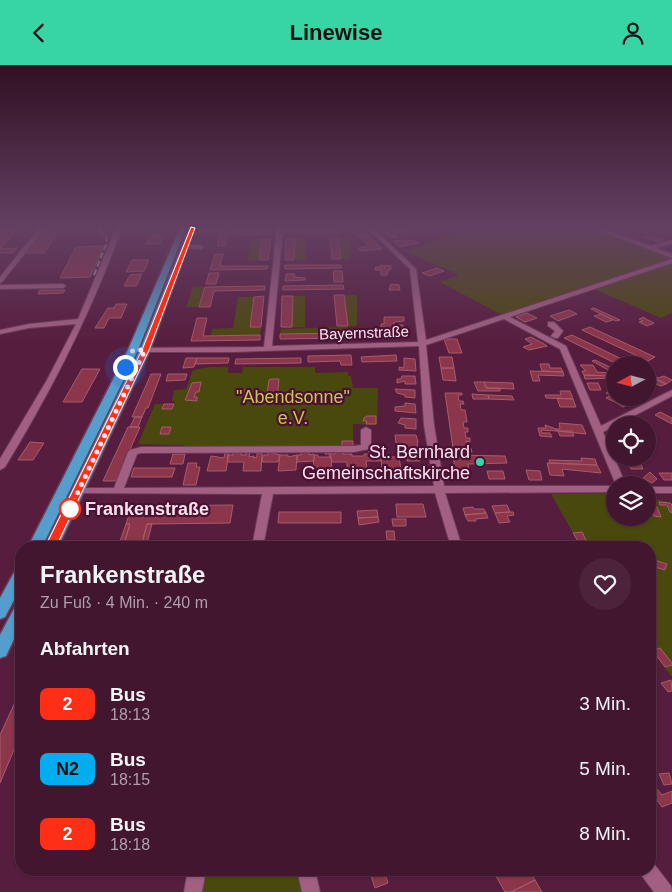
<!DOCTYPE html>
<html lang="de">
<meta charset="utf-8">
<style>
:root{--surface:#41162e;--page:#4c233a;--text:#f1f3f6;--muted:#ae9faa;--line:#5a354a;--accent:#37d4a6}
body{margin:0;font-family:Helvetica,sans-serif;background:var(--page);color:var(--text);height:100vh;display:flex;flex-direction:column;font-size:19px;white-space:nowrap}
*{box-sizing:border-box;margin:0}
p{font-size:16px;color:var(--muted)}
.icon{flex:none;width:28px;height:28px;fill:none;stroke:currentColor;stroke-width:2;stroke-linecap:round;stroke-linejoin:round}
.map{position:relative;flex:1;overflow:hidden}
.drawer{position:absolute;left:15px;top:476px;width:641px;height:335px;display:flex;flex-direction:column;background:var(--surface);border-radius:20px;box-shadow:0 1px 4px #0004,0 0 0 1px var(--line)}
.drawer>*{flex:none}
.badge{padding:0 10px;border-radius:8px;font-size:18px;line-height:32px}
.needle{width:32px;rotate:263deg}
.buttons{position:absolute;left:606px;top:291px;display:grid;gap:10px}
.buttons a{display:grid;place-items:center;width:50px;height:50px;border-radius:50%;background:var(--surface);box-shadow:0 1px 4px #0004,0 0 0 1px var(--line);font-size:25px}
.you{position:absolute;width:25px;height:25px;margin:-12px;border:4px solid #fff;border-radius:50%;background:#1a73e8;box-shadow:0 0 0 8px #1a73e833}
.map>.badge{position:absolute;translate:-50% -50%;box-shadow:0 0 0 2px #fff}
h2{padding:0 25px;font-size:19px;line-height:45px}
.round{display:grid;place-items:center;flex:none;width:52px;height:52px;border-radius:26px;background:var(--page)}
.headline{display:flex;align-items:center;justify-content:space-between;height:85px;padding:0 25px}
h1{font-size:24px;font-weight:800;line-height:38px}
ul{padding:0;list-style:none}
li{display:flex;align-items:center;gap:15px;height:65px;padding:0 25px}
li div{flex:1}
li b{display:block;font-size:19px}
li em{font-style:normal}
li .badge{min-width:55px;font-weight:700;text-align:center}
header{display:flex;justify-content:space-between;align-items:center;height:65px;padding:0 25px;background:var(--accent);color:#111;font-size:22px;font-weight:800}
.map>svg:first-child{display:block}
.green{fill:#4a490d}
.building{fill:#8c364b;stroke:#a55d6a}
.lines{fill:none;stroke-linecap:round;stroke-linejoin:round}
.minor-casing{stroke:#6c3c59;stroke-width:2}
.major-casing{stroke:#6c3c59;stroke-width:3}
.minor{fill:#a16082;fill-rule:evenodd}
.major{fill:#549dcc;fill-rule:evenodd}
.rail{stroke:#c3a1b2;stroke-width:2;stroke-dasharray:6 3;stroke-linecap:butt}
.line{fill:#ff2e17;stroke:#fff}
.walk{stroke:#fbe4ee;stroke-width:5;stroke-dasharray:0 9}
.poi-dot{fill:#37d4a6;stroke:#4b1133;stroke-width:2}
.stop-dot{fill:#fff;stroke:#ff2e17;stroke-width:2.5}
.labels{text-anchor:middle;stroke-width:4.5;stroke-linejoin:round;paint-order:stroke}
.far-street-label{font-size:15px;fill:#fbe4ee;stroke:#4b1133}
.park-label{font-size:18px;fill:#c9c746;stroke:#4b1133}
.poi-label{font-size:18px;fill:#fbe4ee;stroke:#4b1133;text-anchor:end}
.stop-label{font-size:18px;font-weight:bold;fill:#fbe4ee;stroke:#4b1133;text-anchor:start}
</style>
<header><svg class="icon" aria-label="back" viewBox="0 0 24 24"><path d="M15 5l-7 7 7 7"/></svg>Linewise<svg class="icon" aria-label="person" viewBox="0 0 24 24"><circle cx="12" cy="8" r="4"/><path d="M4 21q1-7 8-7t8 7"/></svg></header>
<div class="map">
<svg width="672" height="827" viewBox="0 0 672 827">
<rect width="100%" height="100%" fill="#571d3e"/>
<!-- green -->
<path class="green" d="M470,163H590L672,193V248L661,253L594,224L502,250L440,217L459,210L405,186Z
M305,173L306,195H294L295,174Z
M338,173H349L351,180L350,194H341Z
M251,174H262L259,195L247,196Z
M193,222H205L199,242H186Z
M344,230H357V261H348Z
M293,231H305V262L281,263L292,261Z
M238,232H254L250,262H261L260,270H211L212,264L233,263Z
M347,262L348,268L280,269L281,264Z
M210,302H228V308H242L243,302H315V308L348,307V311H351L353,323H378L377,360L353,359V382L183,384L184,380L138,379L155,339H174L175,336H172L174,325L186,324L193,305Z
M615,428V452H648V432L672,438V612L650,583V482H581L551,429Z
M206,805H299L305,827H202Z"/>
<!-- building -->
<path class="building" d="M0,163H18L0,184Z
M201,163H221V165L199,167Z
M404,165L406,167L395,168L398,172L390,173L385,167Z
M271,166V169L228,170L225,181H217L220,167Z
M287,166H338V168L287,169Z
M42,167H58L44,188H26Z
M367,169L382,184L361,186L358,183L369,181L358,170Z
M151,170H164L160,179H146Z
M651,170L664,175L658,177L645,172Z
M330,173H338L341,194H332Z
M262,174H271L268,195H259Z
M286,174H295L294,195H285Z
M402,175L403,176L414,175L418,178L400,182L393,176Z
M104,181L90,212L60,213L76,182Z
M17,183L13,188H0L1,184Z
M215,189H223L220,201H268L267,204L210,205Z
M132,195H149L144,206L126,207Z
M285,200H341L342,203L285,204Z
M381,200L391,201V204L388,205L387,210H381V205H375V202H381Z
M437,203L444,206L430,211L422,208Z
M333,206H342L343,217H334Z
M209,208H219L216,219H206Z
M142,209L136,221H124L130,210Z
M286,209H295L294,212L305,213V215L285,216Z
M391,219L399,220L400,225H389Z
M343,220L344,224L283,225V221Z
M265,221V225L214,226L210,242H199L205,222Z
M40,225H65L63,228L38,229Z
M334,230H344L348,261H337Z
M264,231L261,262H250L254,232Z
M282,231H293L292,262H281Z
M116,239H127L121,253H109L104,263H95L108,243H114Z
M593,243H594L620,255L616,256L591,244Z
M569,245L577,249L558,256L550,251Z
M527,248L537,253L525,257L516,252Z
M601,249L613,255L606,257L594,251Z
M384,252H404V256L394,257V260H403L404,267L381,264V259H384Z
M644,252L646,254L654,258L647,261L639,257L643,256L639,254Z
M197,253H207L203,271L260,270V275L191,276Z
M590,262L655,292L648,296L582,265Z
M348,268L349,273L280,274V269Z
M364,268H377V270H375V273H365Z
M572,270L630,298L619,300L564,273Z
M531,272L544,279L547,281L529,285L523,282L532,279L525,274Z
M444,274H457L462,288H449Z
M351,290L352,300H341L340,296L308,297V291Z
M396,290L397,296L362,297L361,292Z
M439,292H452L454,303H441Z
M186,293H197L194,302L183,303Z
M197,293H229L228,298L195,299Z
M301,293V298L235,299L236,294Z
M404,293L415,294L416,306L399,305V302L404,303Z
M595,295L614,304L610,306L592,296Z
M540,299H549L550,303H561L563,307L542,306Z
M580,300H593L597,307L610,308L611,311L584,310L582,306H586Z
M441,303H454L456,316L443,315Z
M82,304H100L82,337H63Z
M530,306L563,307L564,311L538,310L540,316H533Z
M648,308L658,313L664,311L672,315L666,319L648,310Z
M151,309H161L148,343H146L142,352H132Z
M168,309H187L185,315L166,316Z
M584,310L615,311V313L585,314Z
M648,310L666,319L661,321L653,318L655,317L648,313Z
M402,311H415L416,319H405V316L397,318V314H401Z
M272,314H279L277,335H266L269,315Z
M201,317L199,327H196L194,332H197V336L185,335L192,318Z
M474,317H484L486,323H500V326H478Z
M484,317L513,318L514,324L486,323Z
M587,318H598L601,325H590Z
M395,324L415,325V333L405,332V330L397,328Z
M613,324L615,325V332L623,333L615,337L606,333L611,330L606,328Z
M243,325H251L252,331L243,332Z
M560,326H570L573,334L546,333L545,330H561Z
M445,328H462V330H458L459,336H463L464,339H460L461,345H465L467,357H463L464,363H468V367H465L466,373H470V377L466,376L467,383H471L472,387L468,386V390H454Z
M472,329L488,330L489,334H473Z
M488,330L512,331L514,335L489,334Z
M624,332H635L638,334L623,342L615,337Z
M557,333L573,334L576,342H560Z
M405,338L415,339L416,348L395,346V342L405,341Z
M164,339H174L172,344H162Z
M660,347L672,353V359L655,350Z
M367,351H376V359H366L367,356H363L364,353Z
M135,352H142L138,362H130Z
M401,353L416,354V364L405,363V360L398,358Z
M559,358L582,360L586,369L557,366L556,364H560Z
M545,360L556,364L557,366L541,365L542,368H550L552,372L540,371L538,363H546Z
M128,362H140L116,416H103Z
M162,362H171L169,369H160Z
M558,366H572L574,371H560Z
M395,370H416L418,377H417L420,396H407V388L397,385L396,383H407L406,378H396Z
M342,376H353V382H342Z
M30,377L44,378L33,395H18Z
M233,386H241V390H246V386H250L249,392L254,391L253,393L257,392V388H262L261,406H243L244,397H227L228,390H233Z
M325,386H330V389H335V386H343V389H352V391H364V389H369V386H377V389H382V392H381V396H366L367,405H347V397H332L331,392H330L329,389H325Z
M225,387H229L226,406H207L211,391L224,393Z
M268,387L280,390L278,397H262L263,390H268Z
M301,387H310L309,390L314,389V396L297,397V390H301Z
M173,389H185L183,399H170Z
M280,390H288V392L297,390L296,405L278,406Z
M314,390H318V392H331L332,405H313Z
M398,390H401L402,392H399L401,405H382L381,392H398Z
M453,390L505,391L507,398L468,399L469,405H455Z
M626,392H638L643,404H631Z
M581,393L595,394L597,400L550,398L549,395L582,396Z
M188,398H197L196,402H200L196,420H183Z
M547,398L597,400L601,408L562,404L564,411L550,410Z
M134,403H175L172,412H131Z
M526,405L540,406L542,415H529Z
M487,406H503L505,414H489Z
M650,407L657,414L652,418L643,413Z
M659,408H672V415H664Z
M659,437L670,438L672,440V448L670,447L667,440H660Z
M396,439H423L426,452H397Z
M233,440L230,458L147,459L142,478H147L146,482H73L74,479H124L130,459H126L132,441Z
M507,440L510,447L495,448L492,441Z
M650,441L657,442L661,452L654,451Z
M473,442L474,444H484L486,448L465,450L463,443Z
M377,445L378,452L358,453L357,446Z
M279,447H341V458H278Z
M510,447H513L514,450L507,451L510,457L499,458L495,448Z
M486,448L488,453L475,454L476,456H468L465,450Z
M378,452L379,457L359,460L358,453Z
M392,454H406V461H393Z
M126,459H130L124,479H119Z
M147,459H152L147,478H142Z
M386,466H394L395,475H387Z
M582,467L587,477L579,478L573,468Z
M511,476L515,482H491L489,478Z
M654,495L667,499L665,505L652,501Z
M660,583L672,598V600L665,602L652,585Z
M671,615L672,626L668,627L661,618Z
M17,633H21V668L0,718V670Z
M669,708L672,719L664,720L659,709Z
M650,716L662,730L672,726V738L662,742L650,726Z
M380,805H384L388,818L375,823L370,808Z
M499,805H529L535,815L511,827H505L494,808Z
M535,815L542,827H511Z"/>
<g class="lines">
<defs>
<path id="minor" d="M39,163H45L2,217L0,218V212Z
M116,163H122C91,248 52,325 5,402L0,405V394L47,315L76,259L29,263L0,269V265L29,259L78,254Z
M277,163H283L272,281L418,277L410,204L367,163H373L416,204L426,275L672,194V198L510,252L566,281L601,361L672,325V331L603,367L626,420H616L560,284L504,254L426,280L434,360L444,421H615V427L445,428L462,482H451L435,428L273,429L263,482H252L262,429L75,428L74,426L79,423H114L128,387L130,385L141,382L354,381L361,380V365L366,362L371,365V382L369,384L354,387L141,388L137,389L124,423L434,421L424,360L419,281L233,287H133L129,285L133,283L264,282Z
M592,163H600L651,181L672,175V179L656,183L672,189V193Z
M185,180H201L204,182L201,184L183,183V181Z
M0,220L63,219L66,221L63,223L0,224Z
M548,257H554L563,266L558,273H555L551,271L555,266L548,261Z
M648,422H672V428H648Z
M650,797L654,799L671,821L672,827H654L642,811L639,805H650Z
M188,805H206L202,827H184Z
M297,805H315L320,827H302Z"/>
<path id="major" d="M180,163H186L138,285L42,482H28L128,285Z
M189,163H195L150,285L58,482H44L140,285Z
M21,503V522L5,552L0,554V533L16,504Z
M21,538V559L6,591L0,593V570L16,540Z"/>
</defs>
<!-- minor casing -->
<use href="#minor" class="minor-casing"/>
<!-- major casing -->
<use href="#major" class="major-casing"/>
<!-- minor -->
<use href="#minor" class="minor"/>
<!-- major -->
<use href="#major" class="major"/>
<!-- rail -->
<path class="rail" d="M94,210L107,177L106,172L96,163"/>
</g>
<!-- sky -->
<linearGradient id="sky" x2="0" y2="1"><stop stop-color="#301022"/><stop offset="0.58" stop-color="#634063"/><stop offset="1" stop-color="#634063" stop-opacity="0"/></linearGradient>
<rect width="672" height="279" fill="url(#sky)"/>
<!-- line -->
<path class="line" d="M191,162L195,163L149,285L56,482L55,485H47L45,482L142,285Z"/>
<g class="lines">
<!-- walk -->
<path class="walk" d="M70,444L145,285H133L125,302"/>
</g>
<!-- markers -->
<circle class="poi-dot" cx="480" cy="397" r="5"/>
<circle class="stop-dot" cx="70" cy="444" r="10"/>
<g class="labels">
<!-- far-street labels -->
<g class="far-street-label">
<text transform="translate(364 268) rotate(-2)" y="5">Bayernstraße</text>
</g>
<!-- park labels -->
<g class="park-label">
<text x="293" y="338">"Abendsonne"<tspan x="293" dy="21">e.V.</tspan></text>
</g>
<!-- poi labels -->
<g class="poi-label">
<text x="470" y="393">St. Bernhard<tspan x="470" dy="21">Gemeinschaftskirche</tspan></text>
</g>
<!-- stop labels -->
<g class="stop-label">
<text x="85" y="450">Frankenstraße</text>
</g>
</g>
</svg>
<div class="buttons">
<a><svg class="needle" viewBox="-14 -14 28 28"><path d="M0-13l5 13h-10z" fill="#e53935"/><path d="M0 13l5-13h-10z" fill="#ae9faa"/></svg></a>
<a><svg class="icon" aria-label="locate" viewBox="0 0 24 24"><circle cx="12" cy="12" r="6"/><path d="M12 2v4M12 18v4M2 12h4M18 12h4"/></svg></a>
<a><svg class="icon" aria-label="layers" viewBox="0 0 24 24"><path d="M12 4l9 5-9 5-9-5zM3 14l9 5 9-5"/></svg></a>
</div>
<div class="you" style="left:125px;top:302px"></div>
<section class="drawer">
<div class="headline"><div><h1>Frankenstraße</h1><p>Zu Fuß · 4 Min. · 240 m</p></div><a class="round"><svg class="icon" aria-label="heart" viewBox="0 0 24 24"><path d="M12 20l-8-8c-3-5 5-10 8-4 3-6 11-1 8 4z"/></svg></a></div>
<h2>Abfahrten</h2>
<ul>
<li><span class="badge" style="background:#ff2e17;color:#fff">2</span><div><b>Bus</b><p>18:13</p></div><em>3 Min.</em></li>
<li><span class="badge" style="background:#00aeef;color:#111">N2</span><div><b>Bus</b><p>18:15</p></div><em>5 Min.</em></li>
<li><span class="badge" style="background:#ff2e17;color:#fff">2</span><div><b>Bus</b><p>18:18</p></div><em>8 Min.</em></li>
</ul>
</section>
</div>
